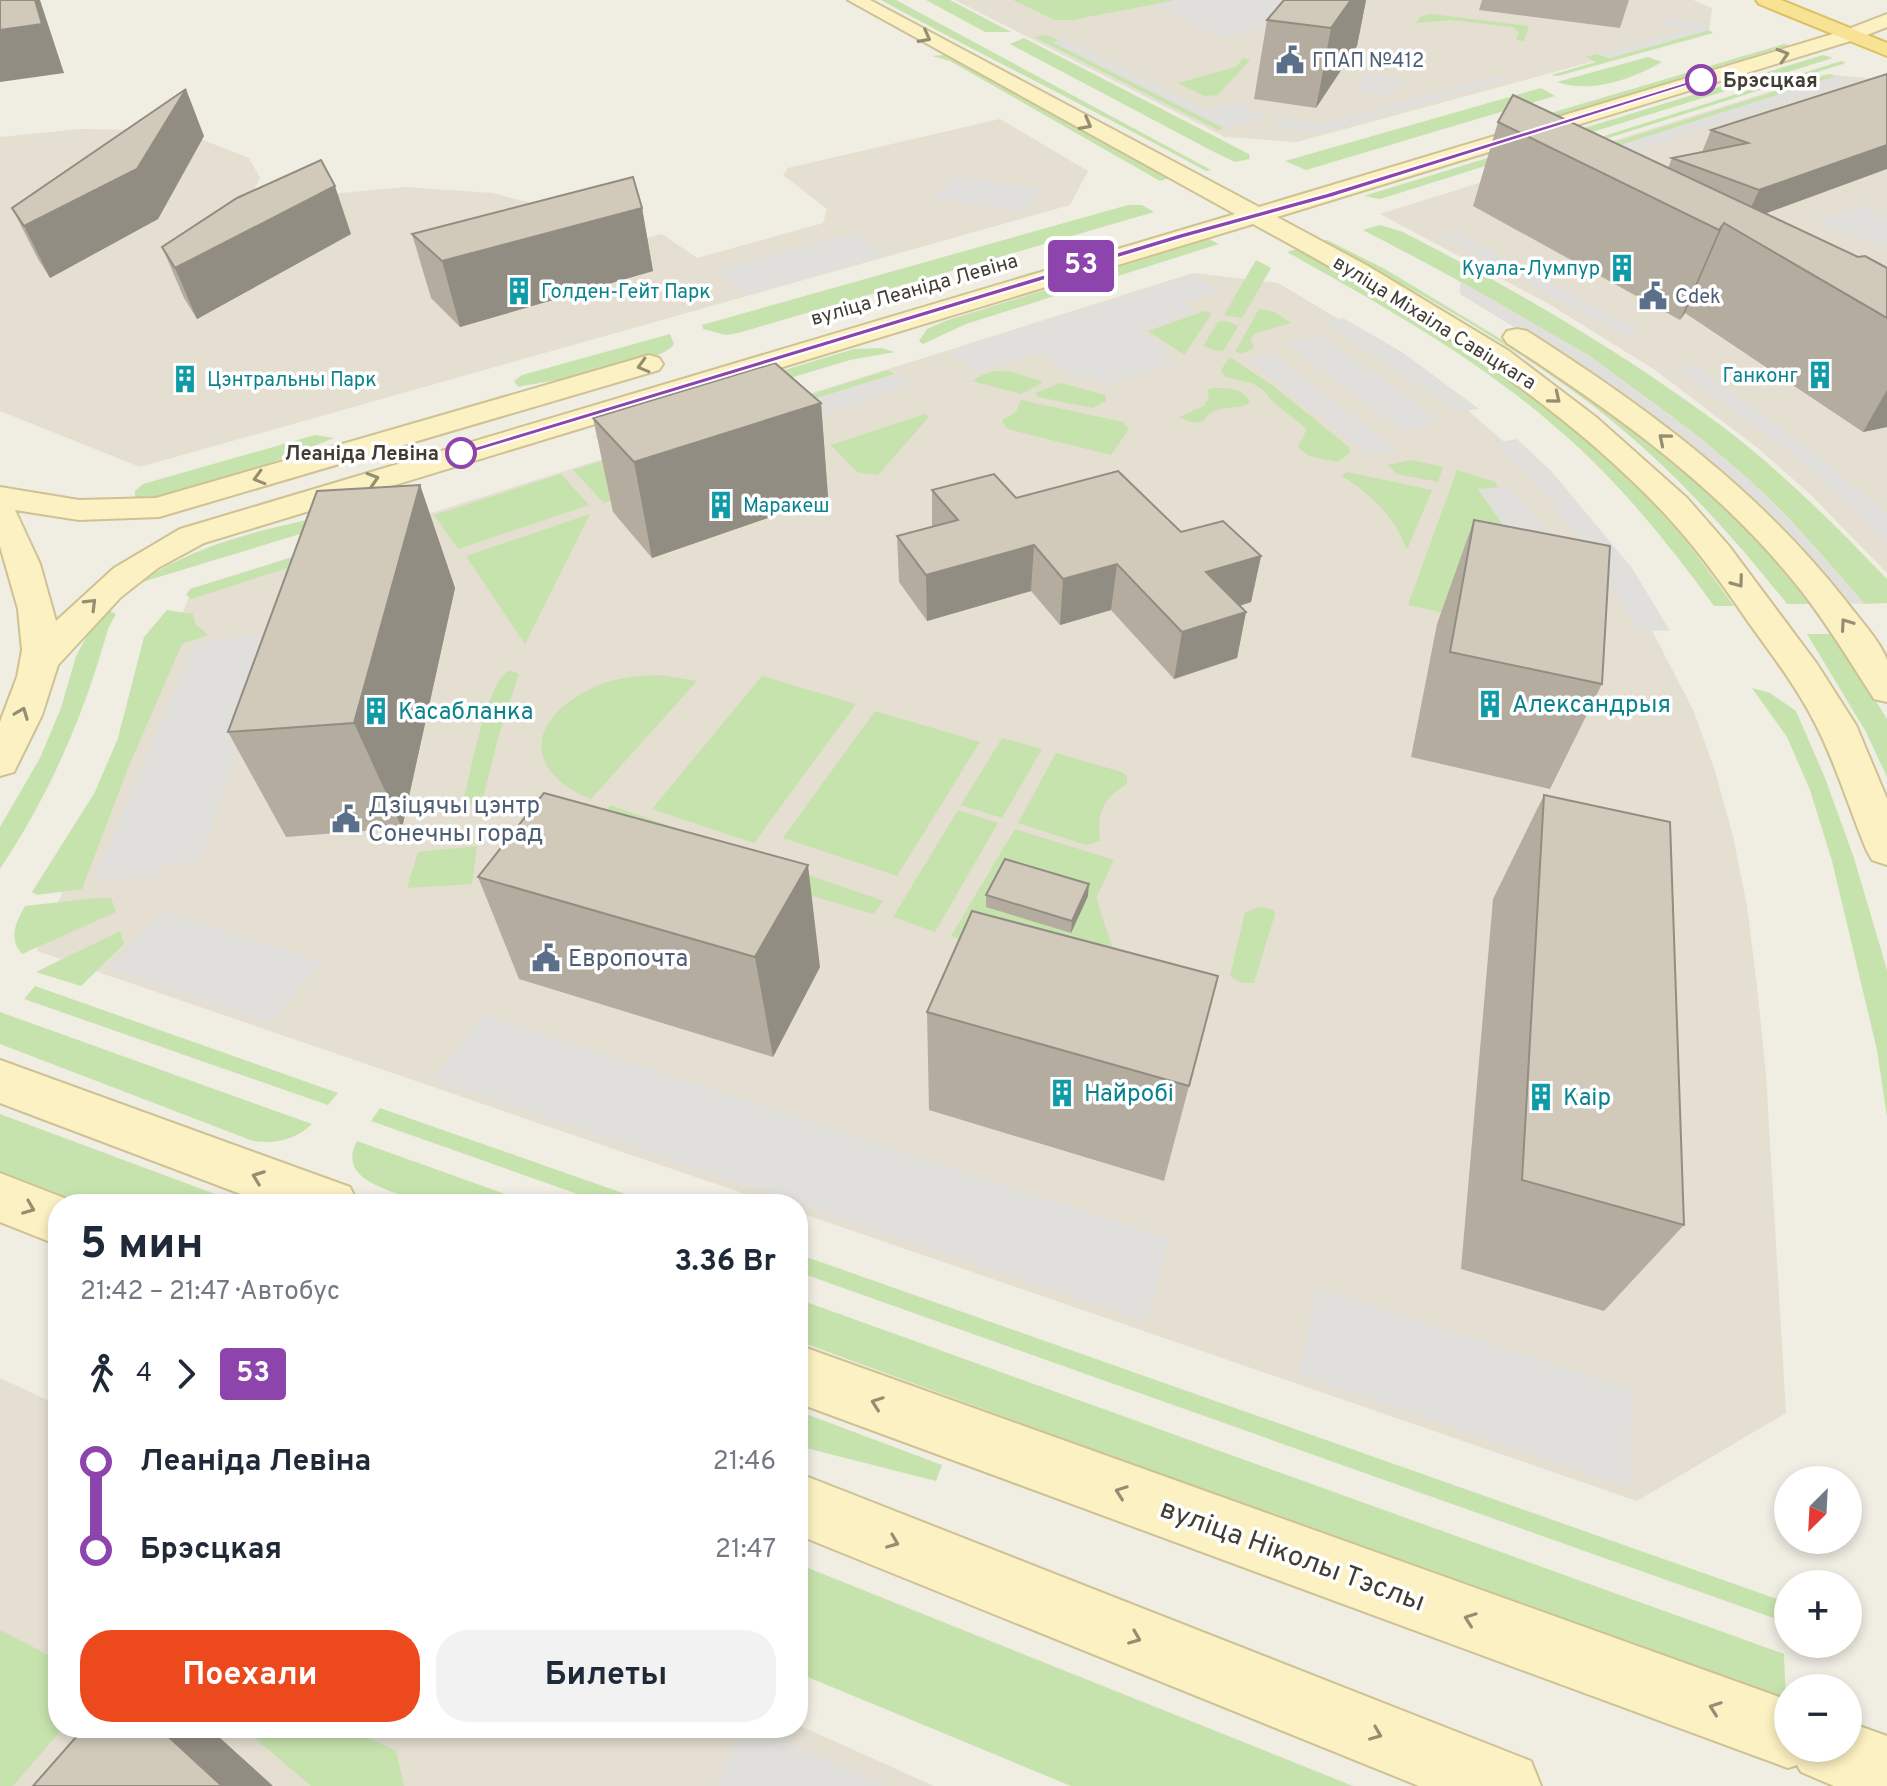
<!DOCTYPE html>
<html lang="ru">
<meta charset="utf-8">
<style>
:root{--surface:#fff;--page:#f2f2f3;--text:#1f2937;--muted:#747a83;--accent:#ec4a1d}
body{margin:0;font-family:Overpass,sans-serif;background:var(--page);color:var(--text);height:100vh;display:flex;flex-direction:column;font-size:30px;white-space:nowrap}
*{box-sizing:border-box;margin:0}
p{font-size:26px;color:var(--muted)}
.icon{flex:none;width:44px;height:44px;fill:none;stroke:currentColor;stroke-width:2;stroke-linecap:round;stroke-linejoin:round}
.map{position:relative;flex:1;overflow:hidden}
.drawer{position:absolute;left:48px;top:1194px;width:760px;height:544px;display:flex;flex-direction:column;background:var(--surface);border-radius:32px;box-shadow:0 4px 12px #0003}
.drawer>*{flex:none}
.badge{padding:0 16px;border-radius:6px;font-size:28px;line-height:52px}
.needle{width:52px;rotate:204deg}
.controls{position:absolute;left:1774px;top:1466px;display:grid;gap:16px}
.controls a{display:grid;place-items:center;width:88px;height:88px;border-radius:50%;background:var(--surface);box-shadow:0 4px 12px #0003;font-size:40px}
.map>.badge{position:absolute;translate:-50% -50%;box-shadow:0 0 0 4px #fff}
.legs{display:flex;align-items:center;gap:12px;height:88px;padding:0 32px;font-size:26px}
.legs p{margin-inline-start:auto}
.summary{display:flex;align-items:center;justify-content:space-between;height:136px;padding:0 32px}
h1{font-size:44px;font-weight:700;line-height:60px}
.action{display:flex;gap:16px;margin-top:auto;padding:16px 32px}
.action a{flex:1;height:92px;border-radius:32px;background:var(--accent);color:#fff;font-size:32px;font-weight:700;line-height:92px;text-align:center}
.action a+a{background:var(--page);color:var(--text)}
ul{padding:0 32px;list-style:none}
li{display:flex;align-items:center;gap:28px;height:88px;font-size:30px}
li i{display:grid;place-items:center;width:12px;height:100%;margin:0 10px;background:currentColor}
li i::after{content:'';width:20px;height:20px;margin:-10px;border:6px solid;border-radius:50%;background:var(--surface)}
li p{margin-inline-start:auto}
li:first-child i{background:linear-gradient(#0000 50%,currentColor 0)}
li:last-child i{background:linear-gradient(currentColor 50%,#0000 0)}
.map>svg:first-child{display:block}
.residential{fill:#e4dfd1}
.green{fill:#c7e3ad}
.parking{fill:#e1dfdb}
.lines{fill:none;stroke-linecap:round;stroke-linejoin:round}
.secondary-casing{stroke:#cec295;stroke-width:4}
.primary-casing{stroke:#dbc066;stroke-width:4}
.secondary{fill:#fbf1c2;fill-rule:evenodd}
.primary{fill:#f8e294;fill-rule:evenodd}
.wall{fill:#b4ad9f}
.shaded-wall{fill:#928d82}
.building{fill:#d1c9b9;stroke:#928d82;stroke-width:2}
.oneway{stroke:#958e73}
.line-1{fill:#8e44ad;stroke:#fff;stroke-width:2}
.stop-1-dot{fill:#fff;stroke:#8e44ad;stroke-width:4}
.labels{text-anchor:middle;stroke-width:7;stroke-linejoin:round;paint-order:stroke}
.far-service-label{font-size:20px;fill:#4e5e75;stroke:#fff;text-anchor:start}
.far-stop-label{font-size:20px;font-weight:bold;fill:#413d33;stroke:#fff;text-anchor:start}
.far-culture-label{font-size:20px;fill:#0d838f;stroke:#fff;text-anchor:start}
.far-street-label{font-size:20px;fill:#413d33;stroke:#fff}
.culture-label{font-size:24px;fill:#0d838f;stroke:#fff;text-anchor:start}
.service-label{font-size:24px;fill:#4e5e75;stroke:#fff;text-anchor:start}
.near-street-label{font-size:28px;fill:#413d33;stroke:#fff}
</style>
<div class="map">
<svg width="1887" height="1786" viewBox="0 0 1887 1786">
<rect width="100%" height="100%" fill="#f0ede3"/>
<!-- residential -->
<path class="residential" d="M955,0H1693L1712,8L1709,30L1297,142L1225,137Z
M1826,74L1874,79L1887,84V573L1812,496L1759,449L1655,370L1549,304L1380,214Z
M1000,119L1088,171L1070,205L140,467L0,411V137L81,129L140,130L198,138L249,158L260,178L251,196L290,204L341,193L405,187L493,193L572,214L627,243L662,234L697,258L823,223L827,209L783,175L788,168Z
M1193,273L1278,283L1340,320L1465,408L1503,441L1540,478L1640,607L1694,712L1715,771L1733,836L1747,906L1757,986L1766,1075L1786,1413L1637,1501L798,1212V1204H774L37,951L193,588Z
M0,1378L58,1405V1728H798V1725L934,1786H0Z"/>
<!-- green -->
<path class="green" d="M881,0H896L1211,170L1206,171C1098,112 989,59 881,0Z
M926,0H950L1011,32H985Z
M1013,0H1176L1072,20H1055Z
M1432,14L1529,26L1524,41L1516,40L1519,32L1512,27L1451,20L1416,23L1421,16Z
M1709,30L1713,33L1558,76L1551,75L1596,62L1586,57L1596,54L1609,58Z
M1046,35L1058,40L1054,43L1224,128L1218,130L1034,37Z
M1024,38L1249,154L1250,159L1235,162L1218,154L1010,44Z
M1784,44L1789,45L1662,84L1639,95L1340,185L1336,183L1514,130L1544,115Z
M943,55L954,57L1172,177L1160,181L950,61L932,56Z
M1823,55L1833,58L1586,134L1568,133Z
M1648,57L1662,62C1632,79 1591,94 1557,82Z
M1243,58L1250,60L1218,95L1204,96L1178,83L1236,67Z
M1841,61L1846,63L1596,142L1601,137Z
M1830,74L1836,76L1608,149L1603,146Z
M1541,88L1555,96L1306,170L1285,161Z
M1517,149L1527,153L1380,199L1364,196Z
M1128,205H1142L1154,212L738,333L726,335L703,329L702,325Z
M1380,225L1403,232C1518,291 1628,355 1731,433C1787,477 1837,527 1887,579V603L1865,604C1827,562 1791,517 1749,480C1634,376 1500,301 1363,230Z
M1209,239L1219,244L966,324L923,344L919,341L927,329L945,321Z
M1327,240L1385,269L1539,362L1596,392L1741,519L1814,604H1787C1729,531 1666,462 1592,405C1509,342 1415,290 1322,241Z
M1297,249C1421,321 1547,392 1647,496C1680,530 1706,568 1734,606H1714C1666,540 1615,477 1552,424C1473,356 1378,303 1287,252Z
M1256,260L1271,268L1242,318L1224,315Z
M1259,309L1274,312L1291,323L1256,333L1250,338L1254,348L1241,354L1235,352Z
M1205,311L1212,313L1184,355L1148,331Z
M1227,321L1238,326L1224,350L1217,351L1203,346L1218,322Z
M670,334L674,344C661,365 547,381 518,387L514,381L522,375Z
M881,348L895,352L850,360L591,438L646,412L854,349Z
M1230,357L1272,385L1349,447L1350,452L1338,462L1309,456L1298,447L1307,429L1273,402L1264,391L1252,383L1225,377L1221,370Z
M888,370L894,374L752,418L703,469L604,503L573,470Z
M996,371L1012,372L1044,382L1021,394L972,381L984,374Z
M1061,383L1105,395L1106,401L1092,408L1038,397L1035,393Z
M1212,388C1227,388 1244,387 1250,403C1233,412 1216,402 1203,421L1194,423L1179,417L1204,406L1209,398L1207,390Z
M1021,400L1123,422L1129,429L1111,455L1007,429L1002,420L1016,412Z
M925,414L929,417L878,475L857,472L831,445Z
M315,435L334,438L235,477L147,501L135,497V491L143,484Z
M1411,460L1443,467L1438,482L1397,474L1387,465Z
M1457,470L1495,482L1498,487L1478,490L1603,647L1408,605Z
M1347,472L1432,490L1407,550C1394,516 1372,495 1342,476Z
M561,474L589,505L458,549L434,515Z
M372,506L369,513L139,583C207,536 292,524 372,506Z
M590,514L525,644L466,556Z
M346,541L349,548L191,599L186,595L190,589Z
M108,610L116,614L108,629C84,715 50,794 0,869V827L40,758L61,708L76,656L96,619Z
M167,610L193,614L195,624L208,635L182,644L128,768L82,889L37,895L32,892L95,792L118,738L144,637Z
M1807,634H1834L1887,719V777L1866,732Z
M509,670L519,674L498,738L483,799L475,805L463,802C471,772 485,686 509,670Z
M660,675L697,681L591,799C525,773 526,722 588,690C610,678 635,676 660,675Z
M762,676L856,704L754,843L652,809Z
M1752,688L1770,693L1796,711L1825,778L1854,858L1887,970V1117L1877,1050L1832,861L1810,790L1787,737Z
M875,711L980,742L897,876L783,838Z
M1002,738L1042,749L1002,818L961,805Z
M1056,753L1122,772L1127,776V784C1102,799 1097,813 1100,841L1086,845L1018,823Z
M610,805L883,901L874,914L590,832Z
M958,810L998,823L935,932L893,917Z
M1015,829L1114,860L1096,898L1112,946L1122,961L981,947L951,936Z
M477,846L472,884L407,888L418,852Z
M97,898H111L116,912L22,954C8,938 16,922 25,906Z
M1259,907L1273,910L1275,914L1254,983H1242L1230,976L1245,912Z
M120,931L124,944L81,986L36,972Z
M35,986L338,1093L328,1105L24,999Z
M0,1012L312,1124C295,1140 276,1144 253,1141L0,1044Z
M380,1108L654,1204H606L371,1121Z
M0,1114L242,1204H82L0,1175Z
M357,1141L533,1204C499,1204 461,1208 427,1204C417,1203 407,1197 398,1194C373,1185 340,1173 357,1141Z
M798,1254L1780,1600L1782,1621L798,1272Z
M798,1299L1784,1654L1786,1704L798,1341Z
M798,1411L942,1465L936,1481L798,1446Z
M798,1564L1353,1786H1071L798,1673Z
M0,1630L58,1660V1728H63L13,1786H0Z
M243,1728H348L396,1751L404,1786H311Z"/>
<!-- parking -->
<path class="parking" d="M1176,0H1330L1286,24L1220,38L1153,5Z
M1663,17L1700,22L1709,27V30L1609,58L1596,54L1691,29L1661,26Z
M1066,39L1206,111L1235,101L1264,115L1262,119L1224,128L1052,42Z
M1367,73L1401,77L1399,82L1408,84L1406,87L1396,86L1390,96L1355,91Z
M1495,76L1507,80L1321,133L1274,126L1280,117L1320,124Z
M1836,76L1854,81L1623,155L1608,149Z
M953,176L1042,189L1024,212L932,198Z
M1864,205L1887,214V221L1862,213L1887,223V248L1816,222Z
M1454,231L1642,331L1625,336L1438,235Z
M855,233L887,255L746,295L715,270Z
M1191,275L1220,291L1184,303L1196,312L1141,331L1172,350L1162,355L1175,363L1106,386L1091,377L1078,380L1039,353L977,372L949,352Z
M1460,281L1590,356L1698,436L1751,481L1798,529L1865,604L1842,603L1670,434L1605,383L1460,294Z
M1343,318L1402,352L1479,409L1457,412L1325,323Z
M1321,335L1440,421L1403,431L1286,343Z
M1271,354L1396,449L1368,455L1248,360Z
M1695,364L1808,447L1887,515V542L1798,458L1676,368Z
M900,373L913,384L770,433L753,418Z
M1517,439L1552,472L1632,568L1670,631L1638,630L1612,586L1568,524L1538,485L1494,443Z
M1508,487L1539,521L1595,608L1524,555L1478,489Z
M279,633L199,862L161,865L156,877L93,881L195,642Z
M163,911L322,962L270,1023L107,968Z
M482,1014L1170,1239L1146,1322L434,1080Z
M1316,1287L1632,1390L1630,1488L1299,1375Z
M741,1728H757L886,1786H717Z"/>
<g class="lines">
<defs>
<path id="secondary" d="M848,0H870L1259,207L1843,31L1887,14V27L1857,39L1277,217L1368,266L1509,351L1596,417L1687,498L1729,546L1817,664L1856,725L1887,799V865L1872,860L1866,849C1849,808 1836,764 1816,725C1798,689 1773,656 1749,623C1723,585 1696,547 1664,513C1548,390 1400,304 1253,224L204,543L158,568L121,597L58,665L42,715L14,772L0,776V722L17,677L22,650L18,609L0,546V487L79,500L156,498L639,358L649,355L659,358L663,364L659,370L159,517L79,520L15,510L40,564L56,621L114,568L180,529L1235,214Z
M1517,329L1527,331C1645,406 1758,489 1845,600C1857,616 1881,642 1887,660C1887,672 1887,690 1887,702L1874,699C1851,663 1829,627 1803,593C1723,490 1615,413 1507,343L1503,337L1507,331Z
M0,1060L350,1187L358,1204H267L0,1103Z
M0,1173L77,1203L58,1204V1245L0,1222Z
M798,1345L1788,1700V1748H1848V1722L1887,1736V1786H1834L1801,1772L1797,1765L1788,1768L798,1403Z
M798,1473L1531,1761L1541,1786H1419L798,1535Z"/>
<path id="primary" d="M1756,0H1781L1887,43V56L1759,4Z"/>
</defs>
<!-- secondary casing -->
<use href="#secondary" class="secondary-casing"/>
<!-- primary casing -->
<use href="#primary" class="primary-casing"/>
<!-- secondary -->
<use href="#secondary" class="secondary"/>
<!-- primary -->
<use href="#primary" class="primary"/>
</g>
<!-- wall -->
<path class="wall" d="M1366,0L1357,46L1316,108L1254,99L1267,20Z
M1482,0H1629L1620,28L1479,10Z
M1887,74L1765,213L1858,257L1887,268V427L1863,432L1685,313L1680,320L1473,206L1498,122L1668,168L1672,158L1702,152L1711,130Z
M204,136L158,219L50,278L38,259L12,208Z
M642,208L653,271L460,327L431,298L412,234Z
M351,234L197,319L184,298L162,247Z
M821,403L828,497L652,558L613,512L593,418Z
M420,485L455,588L402,828L286,837L228,732Z
M932,490L1016,498L1181,532L1261,556L1251,602L1240,606L1246,612L1237,658L1174,679L1111,610L1060,625L1031,591L927,621L899,582L897,536L932,527Z
M1474,520L1602,684L1550,789L1411,757L1437,624Z
M1544,795L1684,1225L1604,1311L1461,1269L1493,899Z
M478,877L820,967L773,1057L519,979Z
M986,895L1088,896L1071,933L986,907Z
M1218,976L1164,1181L929,1110L927,1012Z"/>
<!-- shaded-wall -->
<path class="shaded-wall" d="M35,0H40L64,73L0,82V30Z
M1351,0H1366L1357,46L1316,108L1331,28Z
M186,89L204,136L158,219L50,278L24,226Z
M1887,145V169L1745,221L1759,190Z
M335,186L351,234L197,319L175,268Z
M642,208L653,271L460,327L442,261Z
M1724,223L1685,313L1680,320L1719,230Z
M1887,390V427L1863,432Z
M821,403L828,497L652,558L634,462Z
M420,485L455,588L402,828L354,723Z
M1034,545L1031,591L927,621L926,575Z
M1261,556L1251,602L1198,618L1206,572Z
M1117,564L1111,610L1060,625L1063,579Z
M1246,612L1237,658L1174,679L1182,632Z
M808,865L820,967L773,1057L755,957Z
M1089,884L1088,896L1071,933L1072,921Z
M159,1728H209L273,1786H222Z"/>
<!-- building -->
<path class="building" d="M0,0H35L42,24L0,30Z
M1284,0H1351L1331,28L1267,20Z
M1887,74V145L1759,190L1672,158L1748,143L1711,130Z
M186,89L137,169L24,226L12,208Z
M1513,95L1858,257L1865,256L1887,268V318L1724,223L1719,230L1498,122Z
M321,160L335,186L175,268L162,247L237,198Z
M633,177L642,208L442,261L412,234Z
M775,363L821,403L634,462L593,418Z
M1118,471L1181,532L1223,521L1261,556L1206,572L1246,612L1182,632L1117,564L1063,579L1034,545L926,575L897,536L958,520L932,490L994,474L1016,498Z
M420,485L354,723L228,732L317,491Z
M1474,520L1610,546L1602,684L1450,652Z
M544,793L808,865L755,957L478,877Z
M1544,795L1670,822L1684,1225L1522,1180Z
M1005,859L1089,884L1072,921L986,895Z
M972,911L1218,976L1189,1086L927,1012Z
M84,1728H159L222,1786H33Z"/>
<!-- one-way arrows -->
<defs><path id="oneway-chevron" d="M-2-3.5L2.5 0L-2 3.5" fill="none" stroke-width="1.6" stroke-linecap="round" stroke-linejoin="round" transform="scale(2)"/></defs>
<g class="oneway">
<use href="#oneway-chevron" transform="translate(925 37) rotate(28)"/>
<use href="#oneway-chevron" transform="translate(1783 55) rotate(-17)"/>
<use href="#oneway-chevron" transform="translate(1086 124) rotate(28)"/>
<use href="#oneway-chevron" transform="translate(643 366) rotate(164)"/>
<use href="#oneway-chevron" transform="translate(1555 398) rotate(39)"/>
<use href="#oneway-chevron" transform="translate(1664 439) rotate(-140)"/>
<use href="#oneway-chevron" transform="translate(259 478) rotate(164)"/>
<use href="#oneway-chevron" transform="translate(373 479) rotate(-17)"/>
<use href="#oneway-chevron" transform="translate(1738 582) rotate(54)"/>
<use href="#oneway-chevron" transform="translate(91 604) rotate(-45)"/>
<use href="#oneway-chevron" transform="translate(1846 624) rotate(-125)"/>
<use href="#oneway-chevron" transform="translate(22 713) rotate(-69)"/>
<use href="#oneway-chevron" transform="translate(258 1177) rotate(-159)"/>
<use href="#oneway-chevron" transform="translate(29 1208) rotate(22)"/>
<use href="#oneway-chevron" transform="translate(877 1403) rotate(-160)"/>
<use href="#oneway-chevron" transform="translate(1121 1492) rotate(-160)"/>
<use href="#oneway-chevron" transform="translate(893 1542) rotate(22)"/>
<use href="#oneway-chevron" transform="translate(1470 1619) rotate(-160)"/>
<use href="#oneway-chevron" transform="translate(1135 1638) rotate(22)"/>
<use href="#oneway-chevron" transform="translate(1715 1708) rotate(-160)"/>
<use href="#oneway-chevron" transform="translate(1376 1734) rotate(22)"/>
</g>
<!-- line-1 -->
<path class="line-1" d="M1699,78L1705,80L1333,197L1184,238L465,455L455,453L1178,234L1327,193Z"/>
<!-- icons -->
<defs>
<symbol id="civic-bare" viewBox="-9 -9 18 18"><path d="M-.6-6.5H3V-4.5H.6V-3L4-1V1h2V6H-6V1h2V-1L-.6-3ZM-1.2 2.5V6h2.4V2.5Z" fill="#5c6f8a" stroke="#fff" stroke-width="2.5" paint-order="stroke"/></symbol>
<symbol id="building-bare" viewBox="-9 -9 18 18"><path d="M-4-6H4V6H1V3H-1V6H-4ZM-2.5-4.3h1.7v1.8h-1.7ZM.8-4.3h1.7v1.8H.8ZM-2.5-1h1.7V.8h-1.7ZM.8-1h1.7V.8H.8Z" fill="#0f9aa8" stroke="#fff" stroke-width="2.5" paint-order="stroke"/></symbol>
</defs>
<g fill-rule="evenodd">
<use href="#civic-bare" x="1270" y="40" width="40" height="40"/>
<use href="#building-bare" x="1602" y="248" width="40" height="40"/>
<use href="#building-bare" x="499" y="271" width="40" height="40"/>
<use href="#civic-bare" x="1633" y="276" width="40" height="40"/>
<use href="#building-bare" x="1800" y="355" width="40" height="40"/>
<use href="#building-bare" x="165" y="359" width="40" height="40"/>
<use href="#building-bare" x="701" y="485" width="40" height="40"/>
<use href="#building-bare" x="1470" y="684" width="40" height="40"/>
<use href="#building-bare" x="356" y="691" width="40" height="40"/>
<use href="#civic-bare" x="326" y="799" width="40" height="40"/>
<use href="#civic-bare" x="526" y="938" width="40" height="40"/>
<use href="#building-bare" x="1042" y="1073" width="40" height="40"/>
<use href="#building-bare" x="1521" y="1077" width="40" height="40"/>
</g>
<!-- markers -->
<g class="stop-1-dot">
<circle cx="1701" cy="80" r="14"/>
<circle cx="461" cy="453" r="14"/>
</g>
<g class="labels">
<!-- far-service labels -->
<g class="far-service-label">
<text x="1312" y="67">ГПАП №412</text>
<text x="1675" y="303">Cdek</text>
</g>
<!-- far-stop labels -->
<g class="far-stop-label">
<text x="1723" y="87">Брэсцкая</text>
<text x="439" y="460" text-anchor="end">Леаніда Левіна</text>
</g>
<!-- far-culture labels -->
<g class="far-culture-label">
<text x="1600" y="275" text-anchor="end">Куала-Лумпур</text>
<text x="541" y="298">Голден-Гейт Парк</text>
<text x="1798" y="382" text-anchor="end">Ганконг</text>
<text x="207" y="386">Цэнтральны Парк</text>
<text x="743" y="512">Маракеш</text>
</g>
<!-- far-street labels -->
<g class="far-street-label">
<text transform="translate(914 289) rotate(-16)" y="7">вуліца Леаніда Левіна</text>
<text transform="translate(1435 322) rotate(32)" y="7">вуліца Міхаіла Савіцкага</text>
</g>
<!-- culture labels -->
<g class="culture-label">
<text x="1512" y="712">Александрыя</text>
<text x="398" y="719">Касабланка</text>
<text x="1084" y="1101">Найробі</text>
<text x="1563" y="1105">Каір</text>
</g>
<!-- service labels -->
<g class="service-label">
<text x="368" y="813">Дзіцячы цэнтр<tspan x="368" dy="28">Сонечны горад</tspan></text>
<text x="568" y="966">Европочта</text>
</g>
<!-- near-street labels -->
<g class="near-street-label">
<text transform="translate(1293 1554) rotate(20)" y="10">вуліца Ніколы Тэслы</text>
</g>
</g>
</svg>
<div class="controls">
<a><svg class="needle" viewBox="-14 -14 28 28"><path d="M0-13l5 13h-10z" fill="#e53935"/><path d="M0 13l5-13h-10z" fill="#747a83"/></svg></a>
<a>+</a>
<a>−</a>
</div>
<b class="badge" style="left:1081px;top:266px;background:#8e44ad;color:#fff">53</b>
<section class="drawer">
<div class="summary"><div><h1>5 мин</h1><p>21:42 – 21:47 · Автобус</p></div><b>3.36 Br</b></div>
<div class="legs"><svg class="icon" aria-label="walk" viewBox="0 0 24 24"><circle cx="13" cy="4" r="2"/><path d="M13 8l-2 6 4 7M11 14l-3 7M7 12l3-4h3l4 4"/></svg>4<svg class="icon" aria-label="forward" viewBox="0 0 24 24"><path d="M9 5l7 7-7 7"/></svg><b class="badge" style="background:#8e44ad;color:#fff">53</b></div>
<ul>
<li><i style="color:#8e44ad"></i><b>Леаніда Левіна</b><p>21:46</p></li>
<li><i style="color:#8e44ad"></i><b>Брэсцкая</b><p>21:47</p></li>
</ul>
<div class="action"><a>Поехали</a><a>Билеты</a></div>
</section>
</div>
